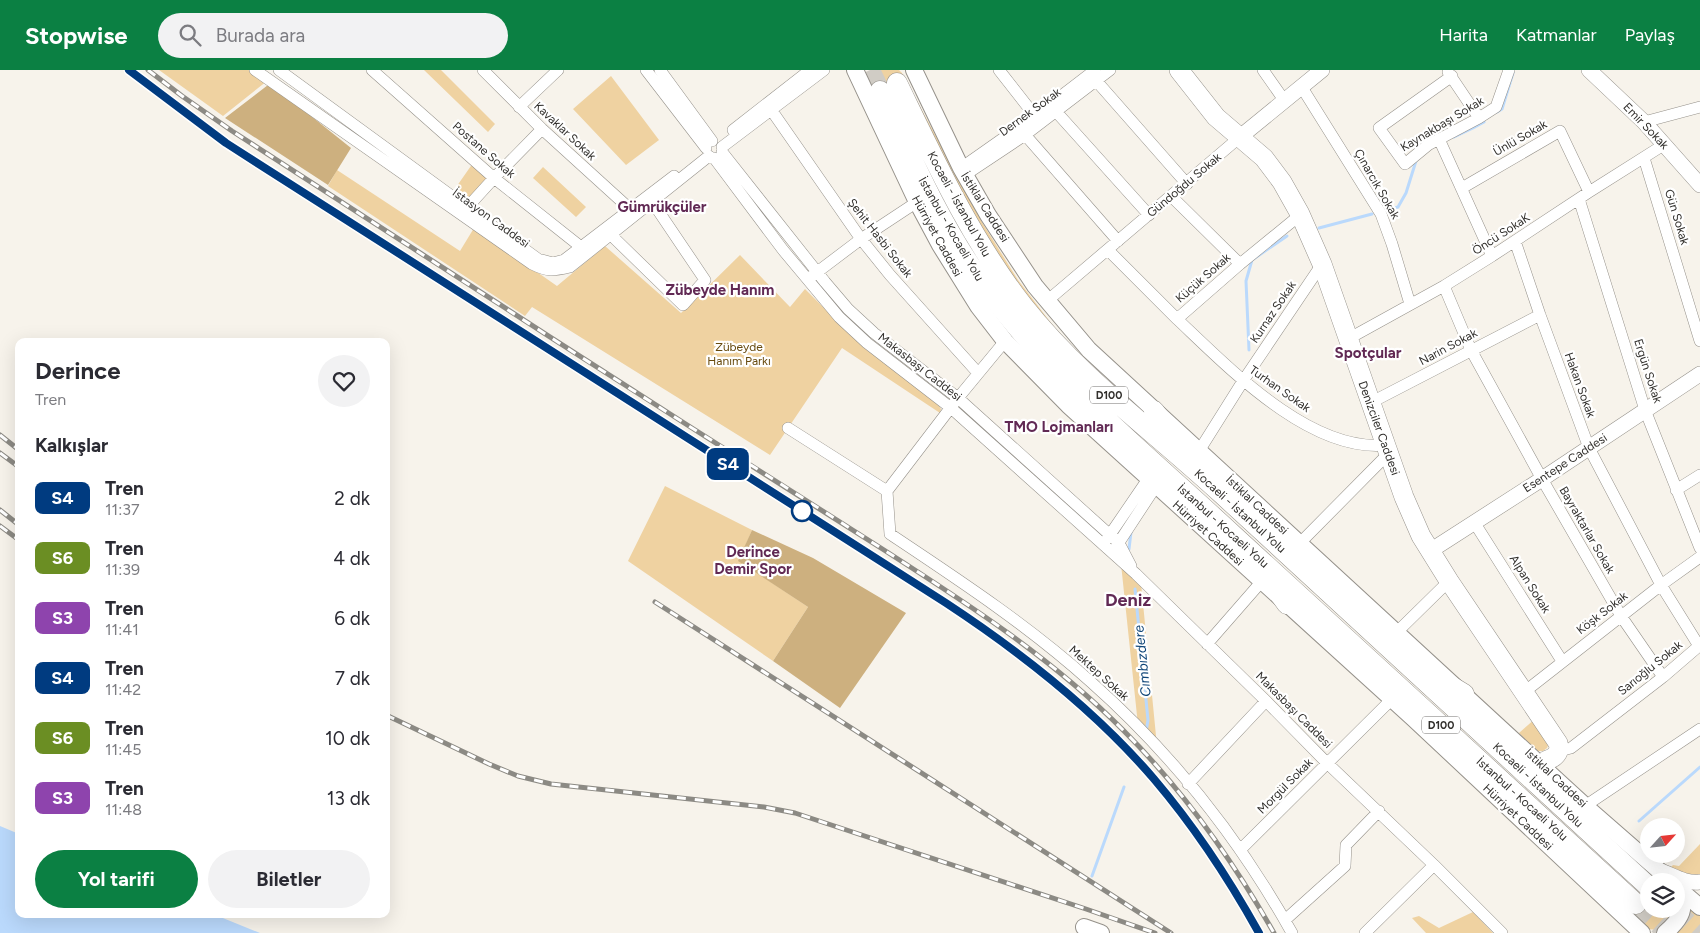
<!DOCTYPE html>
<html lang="tr">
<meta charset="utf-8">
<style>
:root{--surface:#fff;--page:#f2f2f3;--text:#2b2b33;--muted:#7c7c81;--accent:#0b8043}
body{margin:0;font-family:Figtree,sans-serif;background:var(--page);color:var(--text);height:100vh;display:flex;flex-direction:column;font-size:19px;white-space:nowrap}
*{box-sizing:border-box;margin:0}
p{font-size:16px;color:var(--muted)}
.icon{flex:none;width:28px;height:28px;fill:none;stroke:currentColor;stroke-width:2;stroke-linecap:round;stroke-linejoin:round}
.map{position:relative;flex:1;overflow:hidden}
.drawer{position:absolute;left:15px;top:268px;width:375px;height:580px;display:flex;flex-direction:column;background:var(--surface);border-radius:10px;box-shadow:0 5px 20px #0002}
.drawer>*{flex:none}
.badge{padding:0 10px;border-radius:8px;font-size:18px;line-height:32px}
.needle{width:32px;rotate:63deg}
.tools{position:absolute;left:1640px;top:748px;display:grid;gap:10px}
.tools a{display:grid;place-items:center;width:45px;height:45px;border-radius:50%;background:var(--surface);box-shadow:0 5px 20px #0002;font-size:25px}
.map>.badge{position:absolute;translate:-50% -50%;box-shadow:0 0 0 2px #fff}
h2{padding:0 20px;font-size:19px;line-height:45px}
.round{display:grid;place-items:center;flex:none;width:52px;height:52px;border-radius:26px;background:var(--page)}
.overview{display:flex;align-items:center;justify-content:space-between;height:85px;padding:0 20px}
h1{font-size:24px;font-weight:700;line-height:38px}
.primary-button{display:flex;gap:10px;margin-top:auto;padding:10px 20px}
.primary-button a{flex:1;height:58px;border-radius:30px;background:var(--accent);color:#fff;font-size:20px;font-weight:700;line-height:58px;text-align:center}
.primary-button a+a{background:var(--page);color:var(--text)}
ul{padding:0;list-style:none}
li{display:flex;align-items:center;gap:15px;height:60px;padding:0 20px}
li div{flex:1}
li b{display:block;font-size:19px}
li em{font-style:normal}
li .badge{min-width:55px;font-weight:700;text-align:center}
header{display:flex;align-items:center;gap:30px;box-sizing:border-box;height:70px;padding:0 25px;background:var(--accent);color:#fff}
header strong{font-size:24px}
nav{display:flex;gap:28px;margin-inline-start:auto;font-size:18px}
.search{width:350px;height:45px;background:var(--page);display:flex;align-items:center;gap:12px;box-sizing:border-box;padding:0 18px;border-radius:28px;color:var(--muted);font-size:19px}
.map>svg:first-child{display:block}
.green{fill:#efd2a1}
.forest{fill:#cdb07f}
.water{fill:#bad9fc}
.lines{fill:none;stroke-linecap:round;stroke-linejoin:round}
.stream{stroke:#bad9fc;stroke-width:3}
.trunk-tunnel{stroke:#d0ccc5;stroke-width:20;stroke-dasharray:20 10;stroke-linecap:butt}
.minor-casing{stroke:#95918a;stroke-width:12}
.tertiary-casing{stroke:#95918a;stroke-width:16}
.secondary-casing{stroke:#95918a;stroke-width:18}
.primary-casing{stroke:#95918a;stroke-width:20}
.trunk-casing{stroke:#95918a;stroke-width:21}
.minor{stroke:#fff;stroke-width:11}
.tertiary{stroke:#fff;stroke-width:15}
.secondary{stroke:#fff;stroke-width:16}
.primary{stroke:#fff;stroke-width:19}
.trunk{stroke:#fff;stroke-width:20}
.rail-casing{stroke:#8c8a84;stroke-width:5}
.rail{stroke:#fff;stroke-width:3;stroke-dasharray:9;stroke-linecap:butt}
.line-casing{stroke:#fff;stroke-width:11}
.line{stroke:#003b80;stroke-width:8}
.stop-dot{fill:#fff;stroke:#003b80;stroke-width:2.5}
.labels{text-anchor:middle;stroke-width:4.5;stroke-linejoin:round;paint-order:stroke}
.shield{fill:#fff;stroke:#706e6c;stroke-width:1}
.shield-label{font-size:11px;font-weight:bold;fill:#32302d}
.street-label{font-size:12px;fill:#32302d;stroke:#fff}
.park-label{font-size:12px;fill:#674a0e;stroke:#fff}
.water-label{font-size:14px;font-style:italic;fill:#0f4578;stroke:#fff}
.quarter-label{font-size:15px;font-weight:bold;fill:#612954;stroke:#fff}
.district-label{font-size:18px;font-weight:bold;fill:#612954;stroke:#fff}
</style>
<header>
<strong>Stopwise</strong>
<div class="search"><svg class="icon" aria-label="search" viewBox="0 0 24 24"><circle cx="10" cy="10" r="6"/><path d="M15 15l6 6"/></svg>Burada ara</div>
<nav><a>Harita</a><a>Katmanlar</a><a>Paylaş</a></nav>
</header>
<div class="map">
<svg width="1700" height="863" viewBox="0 0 1700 863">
<rect width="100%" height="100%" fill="#f7f3eb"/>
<!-- green -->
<path class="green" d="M159,0H250L267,11L223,46Z
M424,0H441L495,54L488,62Z
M875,0H899L902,3L983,154L1018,210L1051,253L1089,298L1047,255L976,154L872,24C869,14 868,8 875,0Z
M611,6L659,70L626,95L573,39Z
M473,93L491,108L468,135L452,123Z
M543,97L586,137L576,147L533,108Z
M337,100L460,181L474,158L557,216L605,176L681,243L740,185L790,237L805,219L863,277L937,333L941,339L940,343L842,278L770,385L532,237L525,246L328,116Z
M665,416L752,460L739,491L808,537L773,591L628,491Z
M1121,494L1141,513L1157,676L1138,655Z
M1536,648L1549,673L1547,678L1543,681H1537L1519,663Z
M1700,774V808L1668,800L1673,795L1679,796Z
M1686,829L1700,842V863H1671Z
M1649,833V839H1676L1675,842L1658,860L1647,859L1636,848Z
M1473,842L1493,863H1426L1412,848L1419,846L1439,858Z"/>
<!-- forest -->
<path class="forest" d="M268,15L276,18L351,78L328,115L225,48Z
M752,460L813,488L906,543L840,638L773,591L808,537L738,491Z"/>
<!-- water -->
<path class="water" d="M0,756L19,764V844H213L260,863H0Z"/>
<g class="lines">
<!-- stream -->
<path class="stream" d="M1497,42L1502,39L1513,3
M1454,67L1473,58L1484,52
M1388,140L1398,137L1406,123L1416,91
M1319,158L1372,144
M1249,280L1246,211L1252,190L1287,166
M1129,479L1131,462
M1135,519L1148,650L1146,662
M1639,751L1700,697
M1092,806L1124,717"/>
<!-- trunk-tunnel -->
<path class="trunk-tunnel" d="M870,0L880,21
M1636,834L1668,863
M1673,839L1699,863"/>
<defs>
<path id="minor" d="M255,0L532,194C548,202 553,201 570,197L709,86
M279,0L538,189L553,193L564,190L674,106
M372,0L494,108L581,177
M483,0L542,59L630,139
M646,0L706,78
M660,0L712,71
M999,0L1035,46
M1263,0L1284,30
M1448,2L1479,48
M1092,6L1187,114
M1452,6L1379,58L1405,94L1428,75L1479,48L1496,37L1509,0
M1301,16L1381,144L1392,174L1410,234
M1051,36L1149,145
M519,37L558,0
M772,41L861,169L890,205L978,303
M1644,52L1700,37
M1020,59L1118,171
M733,60L810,0
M1439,69L1492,186
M722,77L824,0
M722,82L825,212L848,239L874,263L958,328L1110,465L1119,473L1131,496
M714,88L783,180L839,247L867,273L951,338L1136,504L1266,631L1327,693L1434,795L1502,863
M1644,88L1700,271
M961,98L1035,46L1095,0
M965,105L1025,65L1110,0
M1462,118L1560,61L1589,122
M1171,126L1240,194
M1579,129L1645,340L1700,478
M464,141L494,108L542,59
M611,165L683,235L705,210L653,133
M1515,171L1540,245L1589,378L1661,515L1699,576L1663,607L1571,678L1559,681
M1108,180L1177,249L1240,194L1300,145
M812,206L861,169L917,132
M1444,216L1471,280L1542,409L1621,546L1663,607
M1047,231L1240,67
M1177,249C1228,297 1309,382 1385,375
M1348,269L1444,216L1492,186L1589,122L1665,74
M1370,333L1540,245
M788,358L887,421L958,328L1005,271
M1199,381L1243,311L1322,194
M1676,420L1700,405
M887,421L890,464C959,510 1029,556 1091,612C1171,683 1240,770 1292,863
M1474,452L1562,591
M1107,469L1148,409
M1299,474L1388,384
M1116,477L1156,416
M1397,562L1449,511
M1207,574L1262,511
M1523,623L1661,515L1700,487
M1188,714L1266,631
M1585,736L1700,659
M1240,780L1391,630
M1285,850L1345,796L1346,775L1379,741
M1365,863L1434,795"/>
<path id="tertiary" d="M1589,0L1644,52L1700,115
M1240,67L1322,0
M1430,481L1542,409L1700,304
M1661,801C1674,806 1686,814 1700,812"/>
<path id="secondary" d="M855,0L917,132L940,175L978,236L1005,271L1068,335L1413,648L1642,863
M914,0L961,98L988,145L1035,216L1089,280L1585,736L1671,811
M1679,819L1700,837
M1084,857L1101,863
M1665,863C1682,848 1687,839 1678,818"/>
<path id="primary" d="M1179,0L1216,47L1264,88L1282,112L1300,144L1322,194L1404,427L1421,466L1449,511L1558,673C1561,682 1555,688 1547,690"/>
<path id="trunk" d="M897,13C935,91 970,168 1023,236C1080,308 1155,362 1222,424C1364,555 1506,686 1649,817
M880,21C911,87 941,156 983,214C1053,310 1147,385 1233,465C1367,588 1502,711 1636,834
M1154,341L1181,377
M1268,508L1287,534
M1426,601L1464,624"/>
</defs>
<!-- minor casing -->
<use href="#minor" class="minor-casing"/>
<!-- tertiary casing -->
<use href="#tertiary" class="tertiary-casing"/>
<!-- secondary casing -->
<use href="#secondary" class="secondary-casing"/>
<!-- primary casing -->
<use href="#primary" class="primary-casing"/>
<!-- trunk casing -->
<use href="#trunk" class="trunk-casing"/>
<!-- minor -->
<use href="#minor" class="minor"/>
<!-- tertiary -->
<use href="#tertiary" class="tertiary"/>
<!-- secondary -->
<use href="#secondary" class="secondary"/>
<!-- primary -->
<use href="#primary" class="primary"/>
<!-- trunk -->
<use href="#trunk" class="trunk"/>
<defs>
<path id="rail" d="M129,0L226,73L946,533C1021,583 1095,640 1154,709C1194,756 1229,809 1259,863
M148,0L182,26L232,61C385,160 538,260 692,358C756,398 820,439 884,480C968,534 1052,588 1123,660C1183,720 1232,789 1274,863
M0,365L19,380
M0,383L19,397
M0,440L19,455
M0,456L19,470
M655,532L1171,863
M386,645L489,694L518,706L551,714L764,737L795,743L1086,839L1155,863"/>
</defs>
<!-- rail casing -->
<use href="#rail" class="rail-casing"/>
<!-- rail -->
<use href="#rail" class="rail"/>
</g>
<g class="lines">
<defs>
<path id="line" d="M129,0L226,73L946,533C1022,583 1095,640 1154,709C1194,756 1229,809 1259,863"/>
</defs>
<!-- line casing -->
<use href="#line" class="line-casing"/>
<!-- line -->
<use href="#line" class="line"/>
</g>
<!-- markers -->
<circle class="stop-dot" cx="802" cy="441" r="10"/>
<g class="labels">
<!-- shield labels -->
<g class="shield">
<rect x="1090" y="316.5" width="38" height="17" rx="4"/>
<rect x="1422" y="646.5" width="38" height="17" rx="4"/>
</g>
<g class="shield-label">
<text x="1109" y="329">D100</text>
<text x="1441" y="659">D100</text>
</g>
<!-- street labels -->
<g class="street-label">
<text transform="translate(1030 42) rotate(-36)" y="4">Dernek Sokak</text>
<text transform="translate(1442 54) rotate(-31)" y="4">Kaynakbaşı Sokak</text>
<text transform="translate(1646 56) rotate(46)" y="4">Emir Sokak</text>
<text transform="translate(565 61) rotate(43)" y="4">Kavaklar Sokak</text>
<text transform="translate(1520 68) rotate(-30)" y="4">Ünlü Sokak</text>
<text transform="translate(484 80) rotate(41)" y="4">Postane Sokak</text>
<text transform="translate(1377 114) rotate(60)" y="4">Çınarcık Sokak</text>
<text transform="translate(1184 115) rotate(-40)" y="4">Gündoğdu Sokak</text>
<text transform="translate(959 134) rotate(61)" y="4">Kocaeli - İstanbul Yolu</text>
<text transform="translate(985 137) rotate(58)" y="4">İstiklal Caddesi</text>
<text transform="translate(1677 147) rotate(73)" y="4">Gün Sokak</text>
<text transform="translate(491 148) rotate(36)" y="4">İstasyon Caddesi</text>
<text transform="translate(951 159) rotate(60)" y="4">İstanbul - Kocaeli Yolu</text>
<text transform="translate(1501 164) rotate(-33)" y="4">Öncü SokaK</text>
<text transform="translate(937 166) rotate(61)" y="4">Hürriyet Caddesi</text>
<text transform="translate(880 168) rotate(52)" y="4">Şehit Hasbi Sokak</text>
<text transform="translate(1203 208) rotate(-41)" y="4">Küçük Sokak</text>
<text transform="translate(1273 242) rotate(-56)" y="4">Kurnaz Sokak</text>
<text transform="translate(1448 277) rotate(-28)" y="4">Narin Sokak</text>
<text transform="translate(920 297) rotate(38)" y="4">Makasbaşı Caddesi</text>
<text transform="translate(1648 301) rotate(72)" y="4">Ergün Sokak</text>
<text transform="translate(1580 315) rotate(70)" y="4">Hakan Sokak</text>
<text transform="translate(1280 319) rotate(35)" y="4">Turhan Sokak</text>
<text transform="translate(1379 358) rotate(70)" y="4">Denizciler Caddesi</text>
<text transform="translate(1565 393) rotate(-33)" y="4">Esentepe Caddesi</text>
<text transform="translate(1257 435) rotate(43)" y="4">İstiklal Caddesi</text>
<text transform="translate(1240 441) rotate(42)" y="4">Kocaeli - İstanbul Yolu</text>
<text transform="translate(1223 456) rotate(42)" y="4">İstanbul - Kocaeli Yolu</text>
<text transform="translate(1587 460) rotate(60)" y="4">Bayraktarlar Sokak</text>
<text transform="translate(1208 463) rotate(42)" y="4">Hürriyet Caddesi</text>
<text transform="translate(1530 514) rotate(58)" y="4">Alpan Sokak</text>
<text transform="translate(1602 543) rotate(-38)" y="4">Köşk Sokak</text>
<text transform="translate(1650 598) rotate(-39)" y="4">Sarıoğlu Sokak</text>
<text transform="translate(1099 603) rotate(42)" y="4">Mektep Sokak</text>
<text transform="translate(1294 640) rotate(45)" y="4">Makasbaşı Caddesi</text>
<text transform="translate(1556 708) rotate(43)" y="4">İstiklal Caddesi</text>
<text transform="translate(1538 715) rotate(43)" y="4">Kocaeli - İstanbul Yolu</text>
<text transform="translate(1285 716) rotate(-45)" y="4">Morgül Sokak</text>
<text transform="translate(1522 729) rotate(42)" y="4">İstanbul - Kocaeli Yolu</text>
<text transform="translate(1518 747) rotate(43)" y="4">Hürriyet Caddesi</text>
</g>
<!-- park labels -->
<g class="park-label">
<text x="739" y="281">Zübeyde<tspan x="739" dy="14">Hanım Parkı</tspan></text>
</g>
<!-- water labels -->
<g class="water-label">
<text transform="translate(1142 591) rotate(-96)" y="5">Cımbızdere</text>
</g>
<!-- quarter labels -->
<g class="quarter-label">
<text x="662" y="142">Gümrükçüler</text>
<text x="720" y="225">Zübeyde Hanım</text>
<text x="1368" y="288">Spotçular</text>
<text x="1059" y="362">TMO Lojmanları</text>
<text x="753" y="487">Derince<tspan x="753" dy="17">Demir Spor</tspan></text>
</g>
<!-- district labels -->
<g class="district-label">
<text x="1128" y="536">Deniz</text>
</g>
</g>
</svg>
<div class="tools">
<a><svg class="needle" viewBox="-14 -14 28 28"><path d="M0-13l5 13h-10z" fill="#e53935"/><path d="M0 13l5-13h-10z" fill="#7c7c81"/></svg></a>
<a><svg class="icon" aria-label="layers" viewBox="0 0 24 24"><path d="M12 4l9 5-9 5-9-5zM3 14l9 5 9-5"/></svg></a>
</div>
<b class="badge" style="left:728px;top:394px;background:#003b80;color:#fff">S4</b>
<section class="drawer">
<div class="overview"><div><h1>Derince</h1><p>Tren</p></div><a class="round"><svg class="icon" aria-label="heart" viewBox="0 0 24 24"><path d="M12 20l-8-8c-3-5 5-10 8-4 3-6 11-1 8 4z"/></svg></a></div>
<h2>Kalkışlar</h2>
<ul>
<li><span class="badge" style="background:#003b80;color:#fff">S4</span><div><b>Tren</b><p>11:37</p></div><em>2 dk</em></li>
<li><span class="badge" style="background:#6b8e23;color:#fff">S6</span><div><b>Tren</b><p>11:39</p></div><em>4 dk</em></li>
<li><span class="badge" style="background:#8e44ad;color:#fff">S3</span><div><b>Tren</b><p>11:41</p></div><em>6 dk</em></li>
<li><span class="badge" style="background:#003b80;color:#fff">S4</span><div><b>Tren</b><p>11:42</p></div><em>7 dk</em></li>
<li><span class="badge" style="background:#6b8e23;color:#fff">S6</span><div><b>Tren</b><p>11:45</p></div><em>10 dk</em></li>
<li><span class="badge" style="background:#8e44ad;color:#fff">S3</span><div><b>Tren</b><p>11:48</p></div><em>13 dk</em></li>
</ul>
<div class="primary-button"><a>Yol tarifi</a><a>Biletler</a></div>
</section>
</div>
